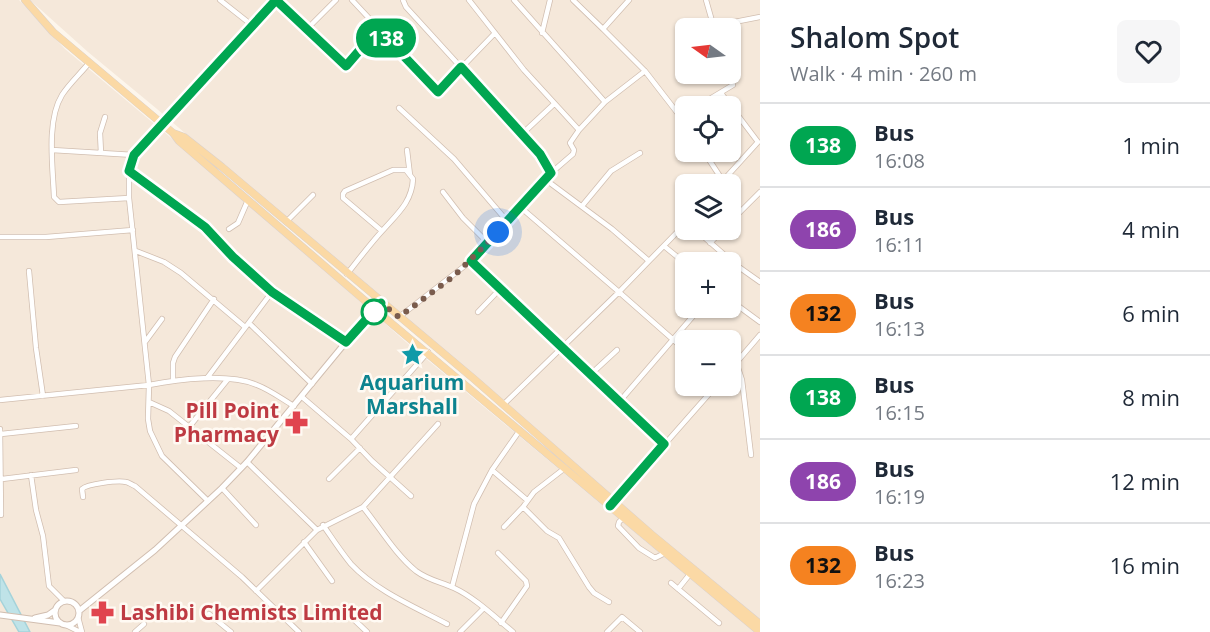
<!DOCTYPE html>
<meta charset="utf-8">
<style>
:root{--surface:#fff;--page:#f6f6f7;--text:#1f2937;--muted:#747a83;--line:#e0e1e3}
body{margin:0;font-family:"Open Sans",sans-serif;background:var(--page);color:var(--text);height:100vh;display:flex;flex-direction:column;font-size:22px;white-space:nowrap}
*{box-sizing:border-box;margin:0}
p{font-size:20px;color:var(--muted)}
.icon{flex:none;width:33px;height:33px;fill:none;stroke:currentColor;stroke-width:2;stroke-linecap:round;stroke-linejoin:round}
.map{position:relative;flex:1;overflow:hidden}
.sheet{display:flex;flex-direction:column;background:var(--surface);width:450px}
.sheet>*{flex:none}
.badge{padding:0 12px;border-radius:20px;font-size:21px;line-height:39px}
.needle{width:39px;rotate:284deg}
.buttons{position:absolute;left:675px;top:18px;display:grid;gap:12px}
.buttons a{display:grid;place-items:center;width:66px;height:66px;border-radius:9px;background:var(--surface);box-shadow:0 2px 4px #0004;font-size:30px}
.you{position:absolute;width:30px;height:30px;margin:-15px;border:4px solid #fff;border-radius:50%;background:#1a73e8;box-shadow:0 0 0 9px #1a73e833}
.map>.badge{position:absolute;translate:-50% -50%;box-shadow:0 0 0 3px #fff}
.round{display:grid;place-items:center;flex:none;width:63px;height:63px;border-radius:9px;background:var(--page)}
.head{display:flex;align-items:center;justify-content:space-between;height:102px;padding:0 30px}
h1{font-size:28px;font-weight:600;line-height:45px}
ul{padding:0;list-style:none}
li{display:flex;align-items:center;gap:18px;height:84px;padding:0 30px;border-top:2px solid var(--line)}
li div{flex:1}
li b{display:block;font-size:22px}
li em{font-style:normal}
li .badge{min-width:66px;font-weight:700;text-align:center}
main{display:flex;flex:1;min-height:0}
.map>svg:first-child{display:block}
.residential{fill:#f5e8da;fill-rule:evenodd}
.water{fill:#bfe3e8;stroke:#a5d3da;stroke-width:1.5}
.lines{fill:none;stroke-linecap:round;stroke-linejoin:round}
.minor-casing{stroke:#d1beb0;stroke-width:6}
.tertiary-casing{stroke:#d1beb0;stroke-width:7}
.primary-casing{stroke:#dad1cd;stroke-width:8}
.minor{stroke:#fff;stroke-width:4.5}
.tertiary{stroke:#fff;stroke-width:5}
.primary{stroke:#fbd9a5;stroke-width:7}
.line-casing{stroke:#fff;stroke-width:14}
.line{stroke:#00a651;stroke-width:9}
.walk{stroke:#7a5c4d;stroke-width:6;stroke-dasharray:0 10.8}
.stop-dot{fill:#fff;stroke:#00a651;stroke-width:3}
.labels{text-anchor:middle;stroke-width:5;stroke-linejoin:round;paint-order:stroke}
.culture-label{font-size:21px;font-weight:bold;fill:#0d838f;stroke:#fffaf3}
.health-label{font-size:21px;font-weight:bold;fill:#be3a42;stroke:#fffaf3;text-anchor:end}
</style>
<main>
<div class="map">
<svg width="760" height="632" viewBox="0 0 760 632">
<rect width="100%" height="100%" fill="#fdf6ec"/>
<!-- residential -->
<path class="residential" d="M0,0H19L65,49L238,194L406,342L755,632H30L0,574Z
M30,0H760V622L610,499L157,109L88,52ZM686,28H730V74H686ZM686,106H730V152H686ZM686,184H730V230H686ZM686,262H730V308H686ZM686,340H730V386H686Z
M0,599L8,610L19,632H0Z"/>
<!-- water -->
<path class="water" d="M0,574L30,632H19L0,599Z"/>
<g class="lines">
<defs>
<path id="minor" d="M220,0L253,26
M276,0L346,66L378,29
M352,0L438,92L495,33
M403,0L406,7L540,154L551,173
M469,0L524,70L579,130L570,143L574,150L573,154L551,173L546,180
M514,0L605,102
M573,0L603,29
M629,0L603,29L645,71L686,124
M706,0L714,28
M714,26L760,17
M306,30L336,0
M542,33L550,0
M89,63C80,74 69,84 62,95C46,121 53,168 54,197L59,202L129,198
M721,93L758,142
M698,106L733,85L730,74
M399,108L454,159L507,221
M579,130L605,102L645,71
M522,134L554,104
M52,150L134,155
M407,150L410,175
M704,152L723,181
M101,153L100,133L105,117
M129,171L205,227L233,257L272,292L346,342
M720,184L758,142
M443,192L463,218L488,243
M582,206L611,171L640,153
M286,222L313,195
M730,222L760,192
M229,229L238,223L248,200
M696,230L736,265L760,282
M0,237H46L133,230
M710,243L723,230
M664,246L686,264
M136,251L164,262L181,273L245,327
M471,261C534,322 601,381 664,444
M649,261L686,223
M29,271L36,348L43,396
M347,274C359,259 370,244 383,230C397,214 412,202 413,179L406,170H393L345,191L343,194V198L382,231
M730,300L760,322
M478,312L500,289
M399,317L471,261L519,206L546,180L612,229L649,261L619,292L686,351
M249,323L312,384
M145,342L162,319
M730,362L738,368L742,380L751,455
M730,370L760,335
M591,374L617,350
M207,378L272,292
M173,380V363L175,357L214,299
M302,397L351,439L372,461L411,496
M0,400L149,385C179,379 229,373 257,385C270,390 282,399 294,406
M620,401L700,308
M149,402L169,411L241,468
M503,405L619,292L519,206
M189,427L228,379
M0,429L1,515
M1,434L76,426
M351,439L428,352
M247,462L317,530
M565,468L534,492L523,507L547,531L559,538L589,587L594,593L609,602
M492,470L527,500
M31,475L36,510L43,536L49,586L64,601
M2,479L76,470
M329,479L360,448
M222,488L256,525
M83,497L82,489C87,484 118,480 126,482C128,482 132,485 135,486L242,577L299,632
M208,501L162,456L150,431L148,419L149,385L129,198V169L134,155L276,0
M613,503L716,386
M363,507C380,528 395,554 416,571C428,580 441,582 454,588C474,597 496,618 513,632
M624,517L619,522L618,526L639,548L655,558L665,553
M323,525C332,538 341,552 351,564C376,591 415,607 447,624
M504,527L523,507
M304,542L332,581
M498,553L526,581L527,586L501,623
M671,583L719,623
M452,587L474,504L492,470L520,430
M678,589L690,574
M256,591L317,530L363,507L438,424
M345,611L367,632
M209,614L231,632
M78,617L82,632
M66,625L80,632
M135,632L144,624
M460,632L483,609
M607,632L622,617L640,632"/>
<path id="tertiary" d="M55 613a12 12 0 1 1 24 0a12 12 0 1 1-24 0Z
M79,611L155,550L222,488L247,462L346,342L381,303
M0,615L60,623
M35,618L48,615L55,610"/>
<path id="primary" d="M25,0L53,32L173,133L179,141L391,323L760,632
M173,133L184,137L222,167L474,379L651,534L760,624"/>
</defs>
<!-- minor casing -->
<use href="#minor" class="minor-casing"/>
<!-- tertiary casing -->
<use href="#tertiary" class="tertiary-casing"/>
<!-- primary casing -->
<use href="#primary" class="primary-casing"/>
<!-- minor -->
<use href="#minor" class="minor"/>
<!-- tertiary -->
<use href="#tertiary" class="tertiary"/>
<!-- primary -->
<use href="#primary" class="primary"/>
</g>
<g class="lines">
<defs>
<path id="line" d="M381,303L346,342L272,292L233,257L205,227L129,171L134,155L276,0L346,66L378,29L438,92L461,67L540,154L551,173L471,261L664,444L610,506"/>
</defs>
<!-- line casing -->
<use href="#line" class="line-casing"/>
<!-- line -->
<use href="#line" class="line"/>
<!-- walk -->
<path class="walk" d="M374,312L381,303L399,317L454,276L498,232"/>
</g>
<!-- icons -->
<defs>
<symbol id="sight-bare" viewBox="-9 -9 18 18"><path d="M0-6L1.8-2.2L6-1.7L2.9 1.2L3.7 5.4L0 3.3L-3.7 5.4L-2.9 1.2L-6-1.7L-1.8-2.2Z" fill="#0f9aa8" stroke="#fffaf3" stroke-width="2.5" paint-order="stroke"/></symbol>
<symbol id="pharmacy-bare" viewBox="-9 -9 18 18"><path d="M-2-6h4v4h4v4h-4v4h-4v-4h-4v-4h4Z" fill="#e0444e" stroke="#fffaf3" stroke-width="2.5" paint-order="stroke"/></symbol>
</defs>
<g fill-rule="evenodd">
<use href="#sight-bare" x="396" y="338" width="33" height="33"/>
<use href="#pharmacy-bare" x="280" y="406" width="33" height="33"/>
<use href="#pharmacy-bare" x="86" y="596" width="33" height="33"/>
</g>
<!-- markers -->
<circle class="stop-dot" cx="374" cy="312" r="12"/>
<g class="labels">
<!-- culture labels -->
<g class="culture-label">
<text x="412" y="390">Aquarium<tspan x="412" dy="24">Marshall</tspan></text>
</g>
<!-- health labels -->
<g class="health-label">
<text x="279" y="418">Pill Point<tspan x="279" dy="24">Pharmacy</tspan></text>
<text x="120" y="620" text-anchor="start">Lashibi Chemists Limited</text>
</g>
</g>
</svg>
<div class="buttons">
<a><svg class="needle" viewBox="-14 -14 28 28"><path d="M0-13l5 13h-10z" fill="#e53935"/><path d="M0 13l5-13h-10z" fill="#747a83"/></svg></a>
<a><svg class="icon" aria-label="locate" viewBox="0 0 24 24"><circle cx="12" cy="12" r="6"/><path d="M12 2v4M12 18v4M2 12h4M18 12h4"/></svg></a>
<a><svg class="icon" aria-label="layers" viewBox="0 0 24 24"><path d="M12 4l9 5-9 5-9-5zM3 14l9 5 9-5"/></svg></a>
<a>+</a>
<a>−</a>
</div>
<div class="you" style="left:498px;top:232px"></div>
<b class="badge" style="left:386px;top:38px;background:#00a651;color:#fff">138</b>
</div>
<section class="sheet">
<div class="head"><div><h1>Shalom Spot</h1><p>Walk · 4 min · 260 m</p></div><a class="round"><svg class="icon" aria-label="heart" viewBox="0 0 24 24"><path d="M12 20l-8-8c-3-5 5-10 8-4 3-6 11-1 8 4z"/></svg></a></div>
<ul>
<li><span class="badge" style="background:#00a651;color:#fff">138</span><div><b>Bus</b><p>16:08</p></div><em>1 min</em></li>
<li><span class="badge" style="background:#8e44ad;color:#fff">186</span><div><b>Bus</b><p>16:11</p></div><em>4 min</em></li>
<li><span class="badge" style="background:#f58220;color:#111">132</span><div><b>Bus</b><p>16:13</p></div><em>6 min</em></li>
<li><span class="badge" style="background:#00a651;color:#fff">138</span><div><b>Bus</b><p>16:15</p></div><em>8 min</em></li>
<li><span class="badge" style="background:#8e44ad;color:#fff">186</span><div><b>Bus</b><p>16:19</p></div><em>12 min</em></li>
<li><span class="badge" style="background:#f58220;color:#111">132</span><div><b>Bus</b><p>16:23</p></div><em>16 min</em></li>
</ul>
</section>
</main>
